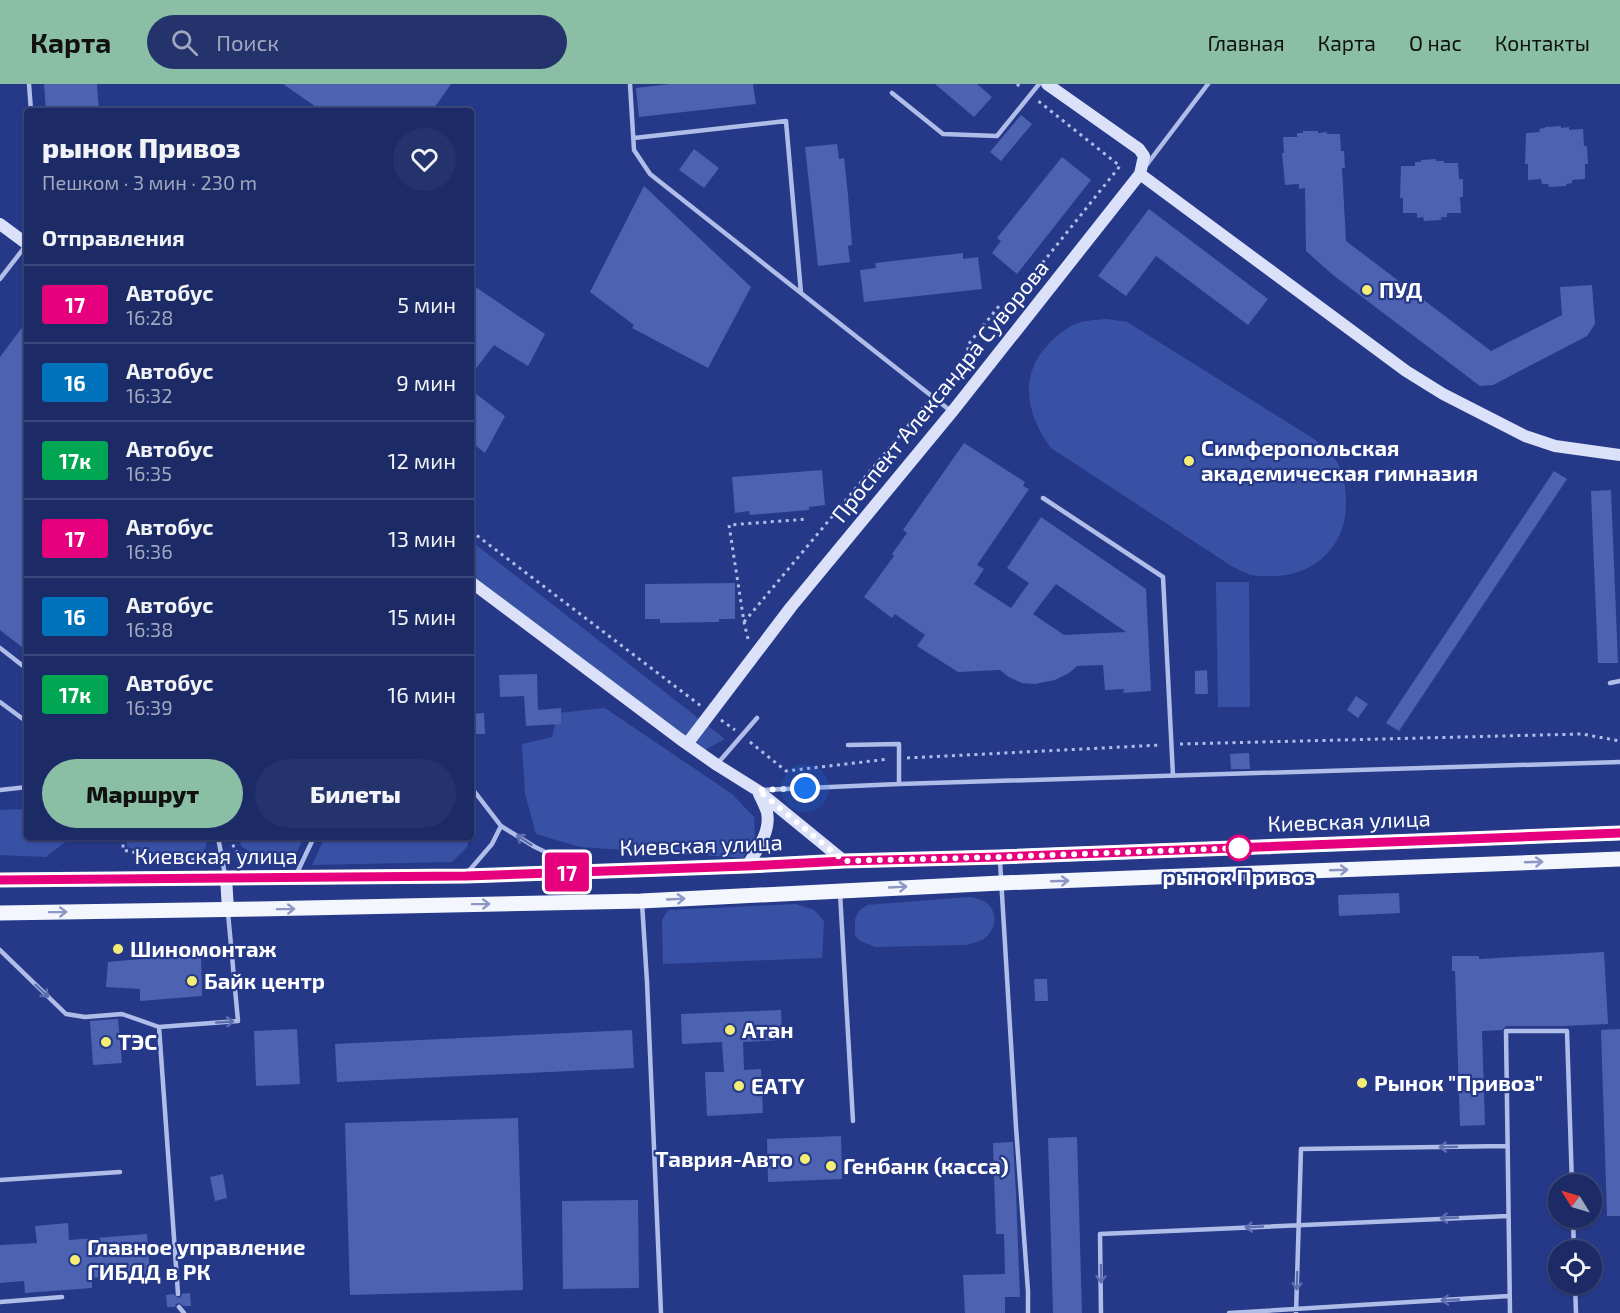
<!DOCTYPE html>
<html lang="ru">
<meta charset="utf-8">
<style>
:root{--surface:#1c2b66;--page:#25336c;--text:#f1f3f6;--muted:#a0a7bf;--line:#3a477a;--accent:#8abfa5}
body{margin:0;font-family:"Exo 2",sans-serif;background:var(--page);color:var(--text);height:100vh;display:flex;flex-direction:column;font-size:22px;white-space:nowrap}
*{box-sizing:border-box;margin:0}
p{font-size:20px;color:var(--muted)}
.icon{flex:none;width:33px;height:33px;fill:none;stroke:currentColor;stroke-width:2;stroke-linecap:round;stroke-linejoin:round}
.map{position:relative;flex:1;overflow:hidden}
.sheet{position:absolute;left:24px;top:24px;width:450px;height:732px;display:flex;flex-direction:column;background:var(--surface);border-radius:6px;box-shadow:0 2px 4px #0004,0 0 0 2px var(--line)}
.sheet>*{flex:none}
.badge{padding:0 12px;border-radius:4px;font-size:21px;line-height:39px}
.needle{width:39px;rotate:307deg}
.tools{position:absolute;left:1548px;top:1090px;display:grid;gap:12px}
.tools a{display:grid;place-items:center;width:54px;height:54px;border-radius:50%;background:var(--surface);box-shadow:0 2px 4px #0004,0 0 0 2px var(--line);font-size:30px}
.you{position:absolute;width:30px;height:30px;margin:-15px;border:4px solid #fff;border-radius:50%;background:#1a73e8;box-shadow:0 0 0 9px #1a73e833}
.map>.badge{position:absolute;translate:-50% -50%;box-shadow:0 0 0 3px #fff}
h2{padding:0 18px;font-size:22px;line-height:54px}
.round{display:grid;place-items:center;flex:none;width:63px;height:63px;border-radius:32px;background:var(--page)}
.head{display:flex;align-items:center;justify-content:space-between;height:102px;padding:0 18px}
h1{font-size:28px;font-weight:800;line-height:45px}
.primary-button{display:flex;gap:12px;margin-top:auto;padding:12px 18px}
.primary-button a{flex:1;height:69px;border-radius:36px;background:var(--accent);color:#111;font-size:24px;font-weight:800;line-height:69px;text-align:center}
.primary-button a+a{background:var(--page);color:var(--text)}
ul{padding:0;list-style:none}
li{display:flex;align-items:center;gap:18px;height:78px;padding:0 18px;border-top:2px solid var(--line)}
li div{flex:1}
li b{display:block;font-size:22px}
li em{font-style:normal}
li .badge{min-width:66px;font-weight:700;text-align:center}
header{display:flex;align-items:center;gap:36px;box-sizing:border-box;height:84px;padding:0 30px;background:var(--accent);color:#111}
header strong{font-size:28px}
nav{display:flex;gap:33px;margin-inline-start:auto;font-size:21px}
.search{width:420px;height:54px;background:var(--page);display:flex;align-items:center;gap:15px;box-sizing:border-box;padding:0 21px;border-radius:33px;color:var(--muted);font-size:22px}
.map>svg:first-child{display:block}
.green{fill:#3951a5}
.building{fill:#4d62b0;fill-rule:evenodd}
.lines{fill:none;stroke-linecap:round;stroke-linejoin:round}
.path{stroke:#b1bde9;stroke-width:3;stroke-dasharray:3 4.5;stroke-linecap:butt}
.lane{stroke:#b1bde9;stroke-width:4.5}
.secondary{stroke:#dbe1f8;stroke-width:12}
.primary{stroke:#f4f6fe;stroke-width:15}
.oneway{stroke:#5d6eaf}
.oneway2{stroke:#8c98c3}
.line-casing{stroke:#fff;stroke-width:14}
.line{stroke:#e6007e;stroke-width:9}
.walk{stroke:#fff;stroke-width:6;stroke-dasharray:0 10.8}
.poi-dot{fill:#f3ec75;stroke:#253988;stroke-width:2}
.stop-dot{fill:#fff;stroke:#e6007e;stroke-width:3}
.labels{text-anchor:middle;stroke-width:4.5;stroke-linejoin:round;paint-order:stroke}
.poi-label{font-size:22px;font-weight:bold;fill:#fff;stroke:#253988;text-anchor:start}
.street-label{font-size:22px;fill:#fff;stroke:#253988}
.stop-label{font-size:22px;font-weight:bold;fill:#fff;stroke:#253988}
</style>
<header>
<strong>Карта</strong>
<div class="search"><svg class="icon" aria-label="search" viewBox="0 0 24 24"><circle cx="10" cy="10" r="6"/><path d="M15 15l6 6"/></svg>Поиск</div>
<nav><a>Главная</a><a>Карта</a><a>О нас</a><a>Контакты</a></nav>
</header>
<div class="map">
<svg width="1620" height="1229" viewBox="0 0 1620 1229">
<rect width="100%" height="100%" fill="#253988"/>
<!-- green -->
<path class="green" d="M1107,235L1127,238L1314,355C1323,362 1331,369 1337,378C1344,390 1346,405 1346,418C1347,459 1318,489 1278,492C1270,492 1259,493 1251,491C1245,489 1239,486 1233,483L1051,364C1028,334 1018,294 1046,263C1053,255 1062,247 1071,242C1082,236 1095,236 1107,235Z
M471,457L725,655L703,667L471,490Z
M1216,498H1249L1250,623H1218Z
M605,624L732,710L754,733L755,753L743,774L580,763L536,750L525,710L522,660L552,653L558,629Z
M27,725V753H119L69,755L46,773L0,771V726Z
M127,753H206V762L201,773L172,775L127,763Z
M239,753H304L296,770H253L241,762Z
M325,753H467L468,762L452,778L312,781Z
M969,813C972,814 976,814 979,815C999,821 999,846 982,856C978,858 972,859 967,861L875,863L860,857L855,851V835L859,827L867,821Z
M796,820L814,826L824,837L822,874L663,880L662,836L668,826Z"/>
<!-- building -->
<path class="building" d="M44,0H97L99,27H46Z
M283,0H451L432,27H322Z
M670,0H753L756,20L639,33L636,4Z
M935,0H977L992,13L974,33Z
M1021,31L1032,40L1001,77L990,68Z
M1561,42V44L1569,43V46L1583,45L1584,62H1587L1588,80H1585V95L1572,96V99L1566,100V102L1549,103L1548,100H1542L1541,95L1528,96V80H1525L1526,49L1540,48L1539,45L1545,44V43Z
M1303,47H1318V49L1327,48V50H1340L1341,67H1344L1345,84H1342L1346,157L1491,267L1562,231L1560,203L1592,201L1595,240L1587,252L1493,301L1480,302L1333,191L1306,167L1305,104L1299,105V100L1285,101L1282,69H1284L1283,53H1297V49H1303Z
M837,60L839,75L844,74L848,111L852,161L848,162L850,178L818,182L805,63Z
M694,65L719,84L704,104L679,86Z
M1062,73L1091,96L1017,190L992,169L1001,157L997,154Z
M1436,75V77H1444V79H1458L1459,95H1463V113H1460L1461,129H1447V133H1441V136L1424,137L1423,133L1417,134V129H1403V114H1400L1401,82H1415V78H1421V76Z
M644,102L751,203L708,284L632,244L634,241L590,208Z
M1149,125L1268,215L1248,241L1156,172L1126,212L1098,192Z
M963,169V175L978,173L982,205L864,218L860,186L876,184L875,179Z
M471,200L545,250L528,282L494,261L471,291Z
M27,237V567L0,546V273Z
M471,306L505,332L485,369L471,358Z
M964,359L1025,398L1023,402L1029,405L977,481L984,485L974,500L1011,524L1029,499L1007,484L1041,433L1146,505L1151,607L1123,609L1124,605L1105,606L1103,581L1077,582L1069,589L1055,596L1035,600L1022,599L1009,593L1000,586L958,588L917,562L925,551L895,530L892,534L864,513L894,472L892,470L907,449L903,446ZM1056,500L1126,548L1064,551L1033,530Z
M822,386L825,421L809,423V426L750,431L749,427L735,429L732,393Z
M1554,387L1567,395L1399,647L1386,639Z
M1611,406L1618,579H1598L1591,407Z
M735,499V535H719V538L660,539V535H645V500Z
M1207,586L1208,610H1195V587Z
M537,590L538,626L561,624V640L526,642L524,612L500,613L499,591Z
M1356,612L1368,620L1358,634L1347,626Z
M484,629L485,650H471V630Z
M1249,669L1250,685H1231L1230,670Z
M1399,809L1400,829L1339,832L1338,811Z
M174,862L188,871L201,870L202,912L140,917V905L106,903L108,878L150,874L164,863Z
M1604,868L1608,940L1563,942H1506L1502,946L1482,947L1485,1041L1460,1042L1455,887H1452V872H1479V875Z
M1034,895H1047L1048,917H1035Z
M781,926L782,956L743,958L744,986L761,985L763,1029L707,1032L705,988H724L722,958L682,960L681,930Z
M118,935L122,979L93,981L90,937Z
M297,945L300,1000L256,1002L254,947Z
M1620,945V1132H1607L1601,946Z
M632,946L634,984L337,998L335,960Z
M518,1034L523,1206L350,1211L345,1039Z
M841,1052L842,1095L768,1098L767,1055Z
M1077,1053L1082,1229H1053L1048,1054Z
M1013,1058L1016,1110L1020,1213H1005V1229H965L963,1191L1005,1190L1004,1150H996L993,1059Z
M223,1090L227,1114L215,1117L210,1093Z
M638,1116L639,1204L563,1205L562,1117Z
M68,1139L69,1156L147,1150L150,1190L92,1194V1204L25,1209L24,1197L0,1199V1161L37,1159L35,1142Z
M190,1209L191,1222H184L179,1219L176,1220L175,1223H167L166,1211L174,1210L178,1214L181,1213L182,1210Z"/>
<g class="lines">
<!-- path -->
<path class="path" d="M1017,0L1022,5
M937,307L969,269L967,262L999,222H1008L1120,82L1037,16
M471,447L701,622
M744,538L927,319
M748,555L744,538L729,441L808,435
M721,636L735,646
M750,658L786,687L889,675
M1180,660L1582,650L1620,657
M907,674L1161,661
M123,753V766L176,777L197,775
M232,753L234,766L244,773H258V778"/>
<!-- lane -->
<path class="lane" d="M29,0L31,27
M630,0L634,66L650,90L952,328
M892,9L943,50L997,52L1039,0
M634,54L786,37L801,209
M1145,83L1208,0
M0,195L27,160
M1043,414L1163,493L1173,692
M0,564L27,585
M1610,599L1620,597
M0,618L27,638
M848,661L899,660V700
M718,679L757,634
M471,703L501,742L535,763L576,783
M0,706L27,703
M762,706L899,700L1620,678
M218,753L225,791
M1000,777L1016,1043L1028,1207V1229
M468,788L492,760L501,742
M296,791L314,753
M840,809L853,1037
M642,819L647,898L661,1229
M0,866L66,930L85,933L122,930L159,943L238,937L228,829
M159,943L178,1210
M0,1096L120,1088
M1573,1134L1574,1167
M1575,1200L1576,1229
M0,1218L62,1213
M179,1223L184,1229
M1101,1229L1100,1150L1508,1132
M1229,1229L1509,1212
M1296,1229L1301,1065L1507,1062
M1510,1229L1506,947H1567L1572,1101"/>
<!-- secondary -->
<path class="secondary" d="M1140,90L1406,287L1443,310L1525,352L1555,362L1620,371
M0,140L27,160
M471,498L680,655L717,681L757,706L844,777
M687,660L791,523L952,328L1140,90L1144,72L1139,65L1047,0
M747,782C757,766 771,748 767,728C765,722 762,716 759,710
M226,793L228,826"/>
<!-- primary -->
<path class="primary" d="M0,796L466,792L747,782L844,777L999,773L1620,749
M0,829L258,825L641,817L1001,799L1620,775"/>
</g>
<!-- one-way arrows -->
<defs><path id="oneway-shaft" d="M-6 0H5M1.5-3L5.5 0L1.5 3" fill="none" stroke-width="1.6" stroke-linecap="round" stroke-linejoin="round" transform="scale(1.5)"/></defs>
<g class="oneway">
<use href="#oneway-shaft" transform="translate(524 756) rotate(-147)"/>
<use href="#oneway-shaft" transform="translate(42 907) rotate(44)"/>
<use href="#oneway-shaft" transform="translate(225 938) rotate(-4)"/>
<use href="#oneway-shaft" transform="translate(1448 1063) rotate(179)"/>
<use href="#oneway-shaft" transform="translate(1449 1134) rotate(177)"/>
<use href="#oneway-shaft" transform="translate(1254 1143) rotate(177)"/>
<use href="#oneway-shaft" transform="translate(1101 1190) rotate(89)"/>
<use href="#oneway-shaft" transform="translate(1297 1197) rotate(91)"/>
<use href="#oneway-shaft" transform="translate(1450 1216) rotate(177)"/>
</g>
<g class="oneway2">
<use href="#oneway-shaft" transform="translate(1534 778) rotate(-2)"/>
<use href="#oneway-shaft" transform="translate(1339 786) rotate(-2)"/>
<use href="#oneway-shaft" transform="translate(1060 797) rotate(-2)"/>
<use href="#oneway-shaft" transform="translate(898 803) rotate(-3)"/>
<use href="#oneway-shaft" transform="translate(676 815) rotate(-3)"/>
<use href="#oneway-shaft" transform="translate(481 820) rotate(-1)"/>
<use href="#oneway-shaft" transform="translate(286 825) rotate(-1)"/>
<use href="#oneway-shaft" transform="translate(58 828) rotate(-1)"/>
</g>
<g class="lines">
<defs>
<path id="line" d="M0,796L466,792L747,782L844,777L999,773L1620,749"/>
</defs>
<!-- line casing -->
<use href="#line" class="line-casing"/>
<!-- line -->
<use href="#line" class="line"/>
<!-- walk -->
<path class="walk" d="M805,704L758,706L844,777L999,773L1239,764"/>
</g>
<!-- markers -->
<g class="poi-dot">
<circle cx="1367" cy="206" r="6"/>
<circle cx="1189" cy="377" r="6"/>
<circle cx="118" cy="865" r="6"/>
<circle cx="192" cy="897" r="6"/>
<circle cx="730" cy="946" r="6"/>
<circle cx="106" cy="958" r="6"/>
<circle cx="1362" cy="999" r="6"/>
<circle cx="739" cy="1002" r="6"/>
<circle cx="805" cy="1075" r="6"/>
<circle cx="831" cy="1082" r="6"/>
<circle cx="75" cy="1176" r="6"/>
</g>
<circle class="stop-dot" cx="1239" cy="764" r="12"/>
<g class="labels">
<!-- poi labels -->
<g class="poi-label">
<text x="1379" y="214">ПУД</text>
<text x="1201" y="372">Симферопольская<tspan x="1201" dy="25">академическая гимназия</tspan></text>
<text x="130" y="873">Шиномонтаж</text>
<text x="204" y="905">Байк центр</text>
<text x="742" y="954">Атан</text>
<text x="118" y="966">ТЭС</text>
<text x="1374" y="1007">Рынок "Привоз"</text>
<text x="751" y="1010">EАTY</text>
<text x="793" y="1083" text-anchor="end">Таврия-Авто</text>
<text x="843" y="1090">Генбанк (касса)</text>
<text x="87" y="1171">Главное управление<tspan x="87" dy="25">ГИБДД в РК</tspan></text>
</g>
<!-- street labels -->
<g class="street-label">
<text transform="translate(940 307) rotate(-51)" y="8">Проспект Александра Суворова</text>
<text transform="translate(1349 737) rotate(-2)" y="8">Киевская улица</text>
<text transform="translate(701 761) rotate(-2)" y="8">Киевская улица</text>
<text x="216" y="780">Киевская улица</text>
</g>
<!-- stop labels -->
<g class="stop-label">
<text x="1239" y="801">рынок Привоз</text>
</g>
</g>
</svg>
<div class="tools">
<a><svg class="needle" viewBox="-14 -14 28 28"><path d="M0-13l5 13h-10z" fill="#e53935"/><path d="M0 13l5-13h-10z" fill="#a0a7bf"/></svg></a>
<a><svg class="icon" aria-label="locate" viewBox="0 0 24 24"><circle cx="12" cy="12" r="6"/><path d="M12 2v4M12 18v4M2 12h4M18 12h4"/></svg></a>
</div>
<div class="you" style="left:805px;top:704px"></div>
<b class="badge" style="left:567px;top:788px;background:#e6007e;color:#fff">17</b>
<section class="sheet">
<div class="head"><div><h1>рынок Привоз</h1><p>Пешком · 3 мин · 230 m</p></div><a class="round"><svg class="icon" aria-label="heart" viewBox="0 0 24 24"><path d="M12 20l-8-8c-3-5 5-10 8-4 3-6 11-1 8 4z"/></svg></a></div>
<h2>Отправления</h2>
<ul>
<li><span class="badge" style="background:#e6007e;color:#fff">17</span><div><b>Автобус</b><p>16:28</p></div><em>5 мин</em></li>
<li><span class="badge" style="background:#0072bc;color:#fff">16</span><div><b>Автобус</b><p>16:32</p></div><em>9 мин</em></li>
<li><span class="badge" style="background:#00a651;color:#fff">17к</span><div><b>Автобус</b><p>16:35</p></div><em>12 мин</em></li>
<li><span class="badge" style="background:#e6007e;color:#fff">17</span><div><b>Автобус</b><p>16:36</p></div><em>13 мин</em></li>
<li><span class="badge" style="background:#0072bc;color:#fff">16</span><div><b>Автобус</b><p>16:38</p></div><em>15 мин</em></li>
<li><span class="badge" style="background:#00a651;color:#fff">17к</span><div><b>Автобус</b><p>16:39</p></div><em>16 мин</em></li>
</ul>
<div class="primary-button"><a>Маршрут</a><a>Билеты</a></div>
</section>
</div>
